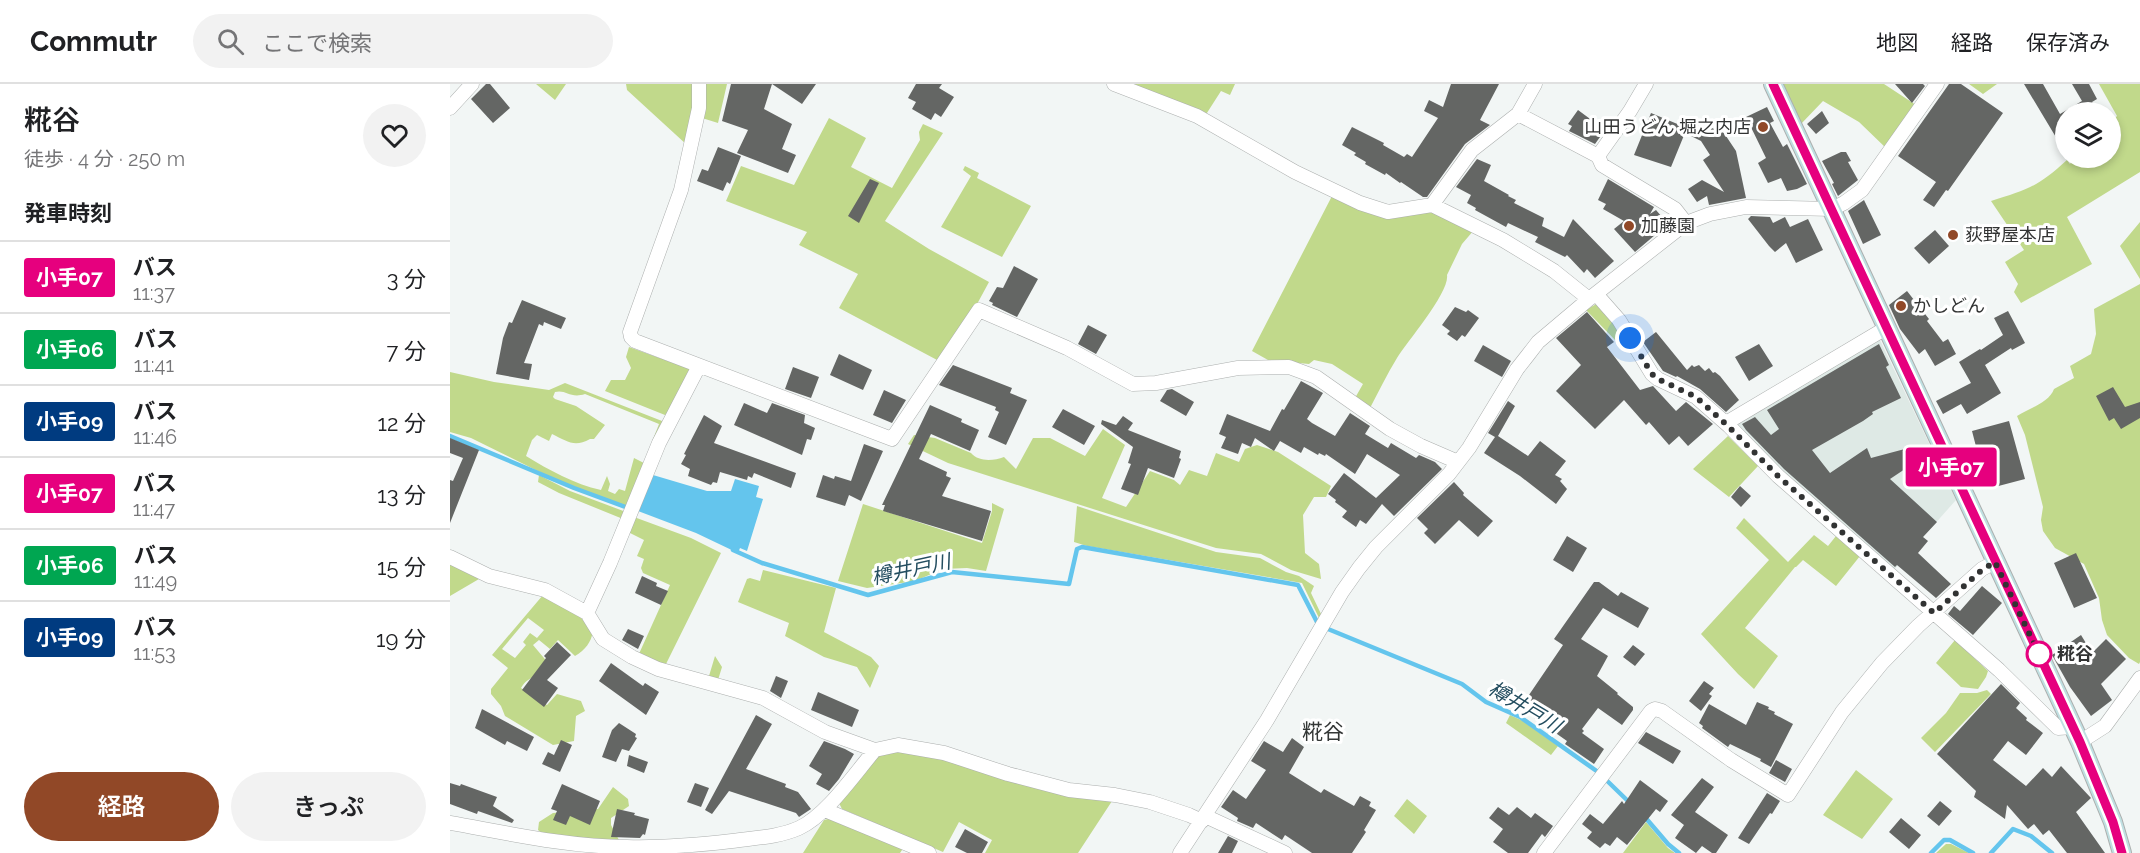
<!DOCTYPE html>
<html lang="ja">
<meta charset="utf-8">
<style>
:root{--surface:#fff;--page:#f2f2f2;--text:#202124;--muted:#757577;--line:#e0e0e0;--accent:#914827}
body{margin:0;font-family:Raleway,"Noto Sans JP",sans-serif;background:var(--page);color:var(--text);height:100vh;display:flex;flex-direction:column;font-size:22px;white-space:nowrap}
*{box-sizing:border-box;margin:0}
p{font-size:20px;color:var(--muted)}
.icon{flex:none;width:33px;height:33px;fill:none;stroke:currentColor;stroke-width:2;stroke-linecap:round;stroke-linejoin:round}
.map{position:relative;flex:1;overflow:hidden}
.sheet{display:flex;flex-direction:column;background:var(--surface);width:450px}
.sheet>*{flex:none}
.badge{padding:0 12px;border-radius:4px;font-size:21px;line-height:39px}
.tools{position:absolute;left:1605px;top:18px;display:grid;gap:12px}
.tools a{display:grid;place-items:center;width:66px;height:66px;border-radius:50%;background:var(--surface);box-shadow:0 3px 9px #0003;font-size:30px}
.you{position:absolute;width:30px;height:30px;margin:-15px;border:4px solid #fff;border-radius:50%;background:#1a73e8;box-shadow:0 0 0 9px #1a73e833}
.map>.badge{position:absolute;translate:-50% -50%;box-shadow:0 0 0 3px #fff}
h2{padding:0 24px;font-size:22px;line-height:54px}
.round{display:grid;place-items:center;flex:none;width:63px;height:63px;border-radius:32px;background:var(--page)}
.head{display:flex;align-items:center;justify-content:space-between;height:102px;padding:0 24px}
h1{font-size:28px;font-weight:600;line-height:45px}
.cta{display:flex;gap:12px;margin-top:auto;padding:12px 24px}
.cta a{flex:1;height:69px;border-radius:36px;background:var(--accent);color:#fff;font-size:24px;font-weight:600;line-height:69px;text-align:center}
.cta a+a{background:var(--page);color:var(--text)}
ul{padding:0;list-style:none}
li{display:flex;align-items:center;gap:18px;height:72px;padding:0 24px;border-top:2px solid var(--line)}
li div{flex:1}
li b{display:block;font-size:22px}
li em{font-style:normal}
li .badge{min-width:66px;font-weight:700;text-align:center}
header{display:flex;align-items:center;gap:36px;box-sizing:border-box;height:84px;padding:0 30px;background:var(--surface);border-bottom:2px solid var(--line)}
header strong{font-size:28px}
nav{display:flex;gap:33px;margin-inline-start:auto;font-size:21px}
.search{width:420px;height:54px;background:var(--page);display:flex;align-items:center;gap:15px;box-sizing:border-box;padding:0 21px;border-radius:33px;color:var(--muted);font-size:22px}
main{display:flex;flex:1;min-height:0}
.map>svg:first-child{display:block}
.built{fill:#dee9e5}
.green{fill:#c1d98b;fill-rule:evenodd}
.water{fill:#64c5ed}
.lines{fill:none;stroke-linecap:round;stroke-linejoin:round}
.stream{stroke:#64c5ed;stroke-width:4.5}
.building{fill:#646664}
.street-casing{stroke:#acafae;stroke-width:15}
.secondary-casing{stroke:#acafae;stroke-width:20}
.street{stroke:#fff;stroke-width:14}
.secondary{stroke:#c0e0e2;stroke-width:18}
.line-casing{stroke:#fff;stroke-width:14}
.line{stroke:#e6007e;stroke-width:9}
.walk{stroke:#323333;stroke-width:6;stroke-dasharray:0 10.8}
.poi-dot{fill:#914827;stroke:#fff;stroke-width:2}
.stop-dot{fill:#fff;stroke:#e6007e;stroke-width:3}
.labels{text-anchor:middle;stroke-width:6;stroke-linejoin:round;paint-order:stroke}
.poi-label{font-size:18px;fill:#323333;stroke:#fff;text-anchor:start}
.stop-label{font-size:18px;font-weight:bold;fill:#323333;stroke:#fff;text-anchor:start}
.water-label{font-size:20px;font-style:italic;fill:#234d5f;stroke:#fff}
.quarter-label{font-size:21px;fill:#343736;stroke:#fff}
</style>
<header>
<strong>Commutr</strong>
<div class="search"><svg class="icon" aria-label="search" viewBox="0 0 24 24"><circle cx="10" cy="10" r="6"/><path d="M15 15l6 6"/></svg>ここで検索</div>
<nav><a>地図</a><a>経路</a><a>保存済み</a></nav>
</header>
<main>
<section class="sheet">
<div class="head"><div><h1>糀谷</h1><p>徒歩 · 4 分 · 250 m</p></div><a class="round"><svg class="icon" aria-label="heart" viewBox="0 0 24 24"><path d="M12 20l-8-8c-3-5 5-10 8-4 3-6 11-1 8 4z"/></svg></a></div>
<h2>発車時刻</h2>
<ul>
<li><span class="badge" style="background:#e6007e;color:#fff">小手07</span><div><b>バス</b><p>11:37</p></div><em>3 分</em></li>
<li><span class="badge" style="background:#00a651;color:#fff">小手06</span><div><b>バス</b><p>11:41</p></div><em>7 分</em></li>
<li><span class="badge" style="background:#003b80;color:#fff">小手09</span><div><b>バス</b><p>11:46</p></div><em>12 分</em></li>
<li><span class="badge" style="background:#e6007e;color:#fff">小手07</span><div><b>バス</b><p>11:47</p></div><em>13 分</em></li>
<li><span class="badge" style="background:#00a651;color:#fff">小手06</span><div><b>バス</b><p>11:49</p></div><em>15 分</em></li>
<li><span class="badge" style="background:#003b80;color:#fff">小手09</span><div><b>バス</b><p>11:53</p></div><em>19 分</em></li>
</ul>
<div class="cta"><a>経路</a><a>きっぷ</a></div>
</section>
<div class="map">
<svg width="1690" height="769" viewBox="0 0 1690 769">
<rect width="100%" height="100%" fill="#f2f6f5"/>
<!-- built -->
<path class="built" d="M1425,254L1430,256L1506,416L1442,488L1305,366L1284,338Z"/>
<!-- green -->
<path class="green" d="M86,0H116L105,16Z
M176,0H245V21L237,61L177,6Z
M255,0H277L268,39L252,34Z
M674,0H785L780,11L771,7L755,32Z
M1330,0H1434L1466,21L1437,65L1409,38L1373,17L1350,41Z
M1519,0H1547L1533,10Z
M1649,0H1690V88L1617,133L1642,180L1571,219L1564,208L1568,200L1555,178L1574,166L1541,117C1577,106 1589,102 1617,76L1620,80L1624,74H1660L1661,40L1665,37L1664,35L1667,32Z
M379,34L416,54L401,83L442,104L470,56L469,48L473,40L493,49L435,137L479,165L539,198L526,222L489,277L389,224L408,190L349,161L357,148L276,117L291,82L344,101Z
M515,82L529,89L527,94L581,122L552,173L491,143L521,92L513,86Z
M882,112L905,122L980,126L1024,146L1012,160L997,191C1000,208 957,258 947,274C937,290 929,307 920,324L905,314L913,300L882,280L864,276L859,280L818,276L802,267Z
M1690,138V195L1670,162Z
M1690,200V578L1689,580L1679,574L1657,551L1652,536L1649,514L1634,480L1605,464L1593,447L1591,436L1593,423L1575,351L1567,332C1579,324 1599,319 1604,305L1624,294L1620,282L1641,270L1646,250L1644,225Z
M1148,219L1174,250L1165,256L1136,226Z
M179,263L240,285L222,328L215,331L155,307L161,296H175L181,284L176,273Z
M0,288L44,298L99,306L115,299L212,337L215,339L198,373H196L209,340L135,310C120,315 116,305 105,308L103,313L105,315L126,322L155,341L144,355H140C124,364 117,357 102,350L99,357L87,351L82,356L76,372C99,386 124,400 151,406L157,392L160,400L158,407L165,410L169,405L175,407L184,374L194,379L177,424L114,400L21,354L0,348Z
M653,345L675,361L652,414L676,423L700,387L724,396L730,401L739,386L757,392L766,369L789,378L795,365L807,361L828,368L881,402L876,413H864L853,431L855,469L869,480L871,495L841,486L811,470L766,464L498,379L458,360L464,351L485,354L521,369C529,378 543,377 554,373L566,385L583,354H600L635,372Z
M1278,352L1308,382L1279,413L1243,385Z
M89,391L120,407L176,428L173,435L109,409L88,398Z
M542,419L554,425L536,487L517,484L493,485L465,497L417,504L388,497L413,420L532,459L542,427Z
M627,422L766,468L810,474L836,488L849,492L864,502L861,509L872,532L870,536L852,499L637,462L624,458Z
M184,433L241,454L271,469L215,582L188,572L220,501L193,489L191,484L194,475L187,472L194,456L178,448Z
M1294,434L1338,478L1364,451L1378,462L1386,452L1410,472L1386,502L1353,476L1346,483H1345L1295,544L1328,572L1304,605L1288,590L1251,550L1319,476L1286,444Z
M0,477L29,495L0,512Z
M313,486L386,504L374,548L421,573L429,582L420,604L407,583L374,573L335,552L339,539L288,518L297,495L300,494L310,497Z
M93,511L126,528L143,547C141,559 135,566 125,572L108,556L100,565L89,556L83,561L99,580C90,596 80,589 71,604L97,621L107,610L131,617L135,627L126,632L124,657L103,661L55,632L51,622L41,610V605L58,584L42,571ZM78,534L94,546L87,554L80,549L73,558L76,561L65,574L52,565Z
M1505,556L1538,587L1536,593L1528,605L1511,603L1486,579Z
M265,572L272,583L268,596L259,592Z
M1537,606L1541,610L1485,668L1471,654L1496,629L1510,609H1527Z
M1060,631L1073,637L1108,662L1101,671L1056,639Z
M440,667L466,669L664,714L628,769H535L542,756L509,738L493,768L392,725L389,719L425,673Z
M1406,686L1443,715L1412,755L1373,731Z
M163,703L178,715L179,722L161,734V741L170,758L93,750L88,746L89,738L103,729L148,725Z
M957,715L977,732L964,750L944,732Z
M382,734L454,763L450,769H353L374,736Z
M1196,738L1218,764L1225,769H1173Z
M1496,760H1501L1519,769H1486Z"/>
<!-- water -->
<path class="water" d="M203,391L257,407H281L285,395L309,402L306,413L313,415L297,467L290,464L288,469L246,449L188,427Z"/>
<g class="lines">
<!-- stream -->
<path class="stream" d="M0,352L124,404L181,425
M283,466L312,479L418,511L502,488L619,500L627,465L632,463L848,501L867,538
M878,545L1012,600L1036,618L1070,633L1148,688L1181,720
M1194,732L1218,760L1229,769
M1481,769L1494,756H1500L1523,769
M1541,769L1563,745L1581,752L1602,769"/>
</g>
<!-- building -->
<path class="building" d="M36,0H40L60,24L43,39L21,15Z
M281,0H366L352,20L322,0L314,25L342,40L332,65L346,71L338,89L287,69L298,46L272,37Z
M466,0H492L489,4L504,13L491,33L485,29L481,36L462,25L466,18L458,14Z
M1001,0H1049L1030,36L1040,41L1015,60L977,113H973L951,98L950,99L936,89L935,91L915,80L916,78L904,71L906,69L892,61L902,43L934,59L933,61L954,73L957,70L962,73L988,34L974,27L979,16L993,23Z
M1445,0H1473L1475,2L1462,19Z
M1499,0H1511L1553,29L1498,107L1496,106L1484,123L1473,116L1486,98L1448,72Z
M1574,0H1593L1610,30L1632,17L1622,0H1639L1647,15L1642,18L1648,28H1616V70Z
M1317,23L1324,37L1320,39L1333,63L1337,60L1357,100L1347,105L1337,107L1331,94L1318,99L1308,79L1316,74L1296,33Z
M1128,26L1155,46L1145,60L1119,47L1122,42L1118,40Z
M1372,27L1379,39L1366,50L1357,40Z
M1201,29L1237,44L1221,83L1184,71Z
M1245,37L1274,49L1286,67L1296,114L1259,121L1257,112L1247,118L1238,105L1252,96L1274,108L1253,76L1260,71L1251,57L1239,51Z
M268,63L291,72L280,100L277,98L273,107L247,97L252,85L258,87Z
M1391,68H1396L1401,77L1398,78L1408,96L1388,112L1382,100L1384,99L1372,77Z
M1027,75L1041,81L1034,97L1059,111L1058,112L1066,116L1064,119L1094,134L1092,142L1114,153L1123,135L1164,177L1145,194L1137,185L1134,189L1117,171L1115,173L1085,158L1088,153L1058,139L1056,143L1025,126L1026,124L1017,119L1021,111L1006,103Z
M420,95L429,99L409,139L398,132Z
M1158,95L1204,123L1200,130L1206,126L1218,140L1185,168L1164,145L1174,137L1153,125L1156,120L1148,116Z
M1414,116L1431,151L1413,160L1398,127Z
M1301,132L1320,133L1323,139L1335,133L1340,143L1358,135L1373,166L1346,179L1336,159L1325,168L1319,162L1298,135Z
M1485,146L1499,162L1479,180L1464,164Z
M564,182L588,195L567,233L542,221L543,219L539,217L547,203L553,204Z
M1457,207L1479,235L1477,237L1493,258L1498,255L1506,270L1485,282L1475,265L1469,270L1450,245L1439,221Z
M72,216L116,234L111,245L94,238L93,242L89,240L74,279L82,280L79,296L46,290L53,254L59,238L62,239Z
M1005,223L1016,228L1018,226L1029,234L1015,253L1012,251L1007,257L997,250L1000,247L992,241Z
M1558,227L1575,259L1562,266L1561,264L1535,281L1551,309L1517,330L1511,320L1493,330L1486,317L1521,299L1509,278L1530,265L1531,266L1553,251L1544,234Z
M1137,228L1164,258L1157,263L1190,306L1203,302L1226,327L1236,318L1263,340L1238,362L1229,352L1219,361L1199,338L1196,341L1174,316L1145,345L1106,307L1131,281L1106,254Z
M638,241L657,251L646,270L628,260Z
M1206,248L1237,286L1242,281L1244,283L1249,281L1255,287L1259,284L1263,289L1265,288L1270,292L1289,316L1276,328L1250,305L1227,292L1226,293L1213,287L1193,258Z
M1309,260L1323,282L1299,297L1285,273Z
M1429,260L1439,281L1436,283L1451,314L1422,328L1423,330L1413,337L1362,366L1380,389L1417,364L1421,374L1466,362L1473,373L1440,395L1487,438L1473,453L1478,457L1468,469L1501,500L1486,514L1447,481L1445,483L1334,385L1296,346L1292,340L1305,333L1321,351L1329,345L1317,326Z
M1033,261L1061,277L1052,293L1024,277Z
M389,270L422,286L413,306L380,291Z
M503,281L562,304L560,309L577,316L556,361L538,353L549,328L545,326L546,323L489,301Z
M343,283L369,293L361,314L335,305Z
M851,297L873,309L857,335L862,339L885,352L900,329L920,342L915,350L938,364L941,359L966,374L969,371L985,378L992,385L944,432L932,420L916,440L910,436L906,443L892,433L897,427L885,418L886,416L878,410L894,389L926,414L950,391L917,370L905,390L876,370L875,372L869,369L868,371L854,363L851,369L830,357L824,367L805,354L801,363L792,359L788,370L771,364L776,353L769,350L777,330L820,347L832,325L834,326Z
M1663,303L1675,323L1690,318V334L1671,345L1664,334L1659,337L1646,312Z
M722,305L744,318L736,332L710,317L717,306Z
M434,306L456,316L442,339L423,331Z
M1058,317L1065,322L1048,352L1078,372L1090,357L1116,377L1105,391L1112,395L1110,397L1117,405L1106,420L1070,392L1034,369L1045,353L1038,349Z
M294,319L317,329L322,319L355,331L354,339L365,344L361,356L357,355L352,371L284,341Z
M480,321L512,335L511,338L529,346L520,367L481,350L469,375L497,388L496,392L501,394L492,412L541,427L532,457L433,427L435,421H432Z
M613,325L645,342L634,361L602,343Z
M254,331L272,342L264,359L346,389L341,404L304,389L302,394L298,392L297,396L270,388L267,399L263,398L261,401L238,392L240,385L231,380L236,371L234,370Z
M673,332L683,339L678,346L731,367L729,374L731,375L724,394L698,384L688,411L671,405L681,380L678,379L683,363L651,340L652,336L666,341Z
M1559,337L1575,395L1537,405L1522,347Z
M0,354L29,366L0,439V396L3,397L13,374L0,369Z
M414,360L433,367L411,417L399,411L395,422L366,413L373,391L384,395L385,392L401,397Z
M1004,398L1014,409L1013,411L1043,437L1028,453L1009,436L985,460L974,449L978,445L967,434Z
M1290,402L1301,412L1291,423L1281,413Z
M1117,452L1137,464L1123,488L1103,476Z
M1626,469L1647,514L1624,524L1604,479Z
M192,492L207,499L206,502L218,507L211,521L185,509Z
M1144,498H1149L1168,512L1171,508L1199,524L1188,544L1153,524L1131,555L1158,572L1147,592L1168,609L1167,610L1183,623V626L1172,641L1148,624L1132,645L1134,647L1132,649L1154,665L1144,680L1115,660L1117,657L1070,624L1113,561L1104,555Z
M1532,502L1552,519L1523,551L1498,530L1504,522L1510,527Z
M178,545L194,552L188,565L172,556Z
M1631,551L1642,569L1656,555L1676,575L1651,600L1662,616L1641,632L1620,603L1602,571Z
M107,558L121,571L97,596L108,604L94,623L72,606L96,574L94,572Z
M1183,561L1195,570L1185,582L1173,573Z
M161,579L193,602L195,599L209,608L196,631L149,597Z
M326,592L338,597L331,614L320,607Z
M1254,597L1264,604L1259,610L1262,612L1251,627L1239,617Z
M1551,600L1570,619L1566,624L1577,634L1576,636L1593,649L1576,671L1558,657L1543,676L1576,702L1593,684L1602,693L1611,682L1641,714L1626,728L1655,769H1617L1599,746L1593,751L1584,740L1578,745L1557,721L1555,735L1524,713L1526,707L1487,670Z
M368,608L409,626L402,643L361,626Z
M1307,618L1319,623L1318,625L1325,628L1324,630L1343,640L1321,683L1310,677L1311,675L1280,660L1278,663L1252,644L1253,642L1249,639L1259,620L1296,641Z
M32,625L84,653L77,667L57,657L55,661L25,644Z
M306,631L322,640L296,685L336,700L335,703L348,708L361,725L349,733L346,729L279,707L262,730L255,726Z
M169,639L186,650L185,653L187,654L179,667L172,665L166,678L152,673L162,646Z
M1196,648L1231,667L1223,680L1188,659Z
M842,654L854,663L839,689L871,709L874,705L904,722L910,712L921,718L919,722L926,726L914,746L916,748L902,769H862L835,751L832,756L806,739L803,744L787,737L788,734L771,723L783,706L796,715L816,686L801,677L814,657L833,668Z
M111,656L122,661L110,688L92,680L98,668L104,671Z
M374,657L395,665L404,670L389,695L379,707L366,700L372,690L359,682Z
M179,671L198,678L194,689L177,682Z
M1326,676L1342,685L1335,698L1319,689Z
M1252,694L1264,703L1245,728L1278,751L1266,769H1262L1252,762L1246,769L1225,754L1234,741L1221,731Z
M1190,696L1218,717L1210,728L1206,725L1177,761L1167,753L1160,762L1155,759L1150,764L1137,754L1142,748L1132,740L1140,730L1153,740L1172,717L1174,720Z
M0,699L10,702L11,700L47,713L43,722L64,736L62,739L28,727L27,730L0,720Z
M245,699L259,704L251,723L237,718Z
M112,700L150,717L140,741L120,732L116,741L103,736L107,727L101,725Z
M1317,709L1330,717L1322,730L1320,729L1299,760L1288,754Z
M1490,717L1502,727L1489,742L1477,732Z
M1048,723L1059,731L1067,723L1081,734L1085,729L1103,742L1095,753L1092,750L1078,769H1058L1043,758L1053,745L1039,734Z
M167,725L185,729L184,731L199,735L195,751L193,750L190,754L161,753Z
M1451,734L1471,751L1459,765L1439,748Z
M515,745L538,758L532,769H517L505,763Z
M778,752L788,757L782,769H768Z"/>
<g class="lines">
<defs>
<path id="street" d="M249,0V24L231,106L180,248L181,253L185,257L442,355L529,226L617,264L683,300L706,299L788,284L839,283L866,293L940,345L971,362L1008,378
M664,0L747,32L845,88L910,119L938,128L982,121L1053,156L1104,187L1139,215
M0,24L22,0
M1068,30L1148,72L1152,81L1225,125L1236,139
M1148,72L1180,27L1196,0
M982,121L1022,66L1068,30L1085,0
M1147,211L1169,236L1202,290L1208,295L1246,313L1279,342L1328,392L1549,586L1608,644L1623,643
M1276,339L1436,244
M0,473L39,492L95,506L137,529L153,555L182,573L208,585L313,614L375,648L425,666L448,661L494,669L558,690L619,706L665,711L700,718L739,731L752,737
M137,529L160,479L209,359L249,282
M1630,658L1655,642L1690,594
M375,726L479,769
M755,732L835,769
M0,739C57,749 119,763 177,763C212,764 247,761 282,757C304,754 329,753 349,744C377,731 405,689 425,666
M730,769L817,636L892,508L909,484L926,463L999,390L1019,364L1067,285L1078,271L1088,258L1139,215L1236,139L1260,130L1296,123L1382,125L1394,119L1412,106L1487,0
M1094,769L1201,627L1205,625L1212,627L1281,676L1338,711L1392,628L1432,579L1468,542L1532,485L1545,478"/>
<path id="secondary" d="M1323,0L1630,658L1663,738L1672,769"/>
</defs>
<!-- street casing -->
<use href="#street" class="street-casing"/>
<!-- secondary casing -->
<use href="#secondary" class="secondary-casing"/>
<!-- street -->
<use href="#street" class="street"/>
<!-- secondary -->
<use href="#secondary" class="secondary"/>
</g>
<g class="lines">
<defs>
<path id="line" d="M1323,0L1630,658L1663,738L1672,769"/>
</defs>
<!-- line casing -->
<use href="#line" class="line-casing"/>
<!-- line -->
<use href="#line" class="line"/>
<!-- walk -->
<path class="walk" d="M1180,254L1202,290L1208,295L1246,313L1278,342L1328,392L1484,529L1532,486L1545,478L1589,570"/>
</g>
<!-- markers -->
<g class="poi-dot">
<circle cx="1313" cy="43" r="6"/>
<circle cx="1179" cy="142" r="6"/>
<circle cx="1503" cy="151" r="6"/>
<circle cx="1451" cy="222" r="6"/>
</g>
<circle class="stop-dot" cx="1589" cy="570" r="12"/>
<g class="labels">
<!-- poi labels -->
<g class="poi-label">
<text x="1301" y="49" text-anchor="end">山田うどん 堀之内店</text>
<text x="1191" y="148">加藤園</text>
<text x="1515" y="157">荻野屋本店</text>
<text x="1463" y="228">かしどん</text>
</g>
<!-- stop labels -->
<g class="stop-label">
<text x="1607" y="576">糀谷</text>
</g>
<!-- water labels -->
<g class="water-label">
<text transform="translate(461 485) rotate(-12)" y="7">樽井戸川</text>
<text transform="translate(1075 623) rotate(31)" y="7">樽井戸川</text>
</g>
<!-- quarter labels -->
<g class="quarter-label">
<text x="873" y="655">糀谷</text>
</g>
</g>
</svg>
<div class="tools">
<a><svg class="icon" aria-label="layers" viewBox="0 0 24 24"><path d="M12 4l9 5-9 5-9-5zM3 14l9 5 9-5"/></svg></a>
</div>
<div class="you" style="left:1180px;top:254px"></div>
<b class="badge" style="left:1501px;top:383px;background:#e6007e;color:#fff">小手07</b>
</div>
</main>
